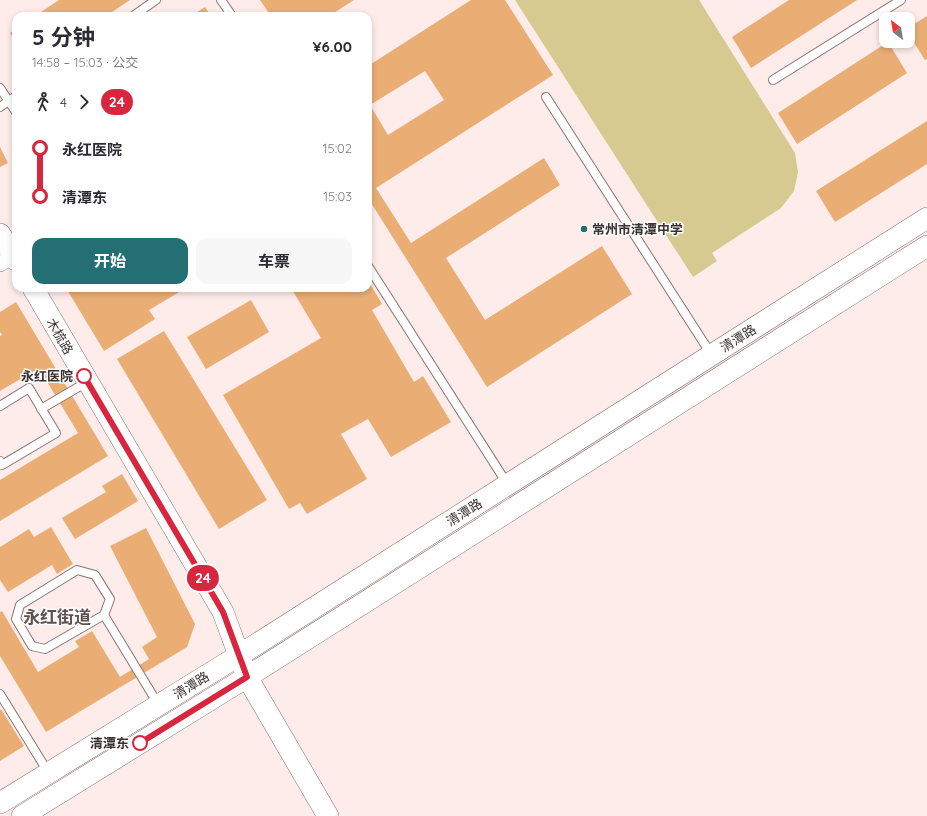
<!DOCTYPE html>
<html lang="zh">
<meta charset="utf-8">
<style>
:root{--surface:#fff;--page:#f7f7f7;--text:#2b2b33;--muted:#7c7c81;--accent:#246f74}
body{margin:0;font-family:Quicksand,"Noto Sans SC",sans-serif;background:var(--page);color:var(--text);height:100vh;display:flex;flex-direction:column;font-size:15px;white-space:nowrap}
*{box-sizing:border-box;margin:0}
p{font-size:13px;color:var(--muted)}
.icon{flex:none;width:22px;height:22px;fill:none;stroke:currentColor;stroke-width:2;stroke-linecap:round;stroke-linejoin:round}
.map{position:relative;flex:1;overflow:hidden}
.side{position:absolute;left:12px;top:12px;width:360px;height:280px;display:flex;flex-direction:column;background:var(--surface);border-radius:12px;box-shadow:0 2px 6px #0003}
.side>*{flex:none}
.badge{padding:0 8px;border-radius:13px;font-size:14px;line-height:26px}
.needle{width:26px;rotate:329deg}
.buttons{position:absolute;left:879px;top:12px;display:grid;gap:8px}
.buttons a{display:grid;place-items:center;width:36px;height:36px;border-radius:8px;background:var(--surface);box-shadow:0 2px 6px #0003;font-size:20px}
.map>.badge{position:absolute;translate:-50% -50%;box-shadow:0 0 0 2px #fff}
.legs{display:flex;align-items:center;gap:6px;height:44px;padding:0 20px;font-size:13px}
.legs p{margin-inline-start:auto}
.summary{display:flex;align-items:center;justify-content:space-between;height:68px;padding:0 20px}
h1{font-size:22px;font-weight:700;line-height:30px}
.action{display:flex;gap:8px;margin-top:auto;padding:8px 20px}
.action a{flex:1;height:46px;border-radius:12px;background:var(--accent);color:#fff;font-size:16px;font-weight:700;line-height:46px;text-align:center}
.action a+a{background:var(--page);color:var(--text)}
ul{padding:0 20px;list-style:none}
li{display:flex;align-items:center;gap:14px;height:48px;font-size:15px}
li i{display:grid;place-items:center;width:6px;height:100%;margin:0 5px;background:currentColor}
li i::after{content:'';width:10px;height:10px;margin:-5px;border:3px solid;border-radius:50%;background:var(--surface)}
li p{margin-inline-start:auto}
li:first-child i{background:linear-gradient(#0000 50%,currentColor 0)}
li:last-child i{background:linear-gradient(currentColor 50%,#0000 0)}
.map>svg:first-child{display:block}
.green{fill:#d6ca90}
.building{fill:#eaae75;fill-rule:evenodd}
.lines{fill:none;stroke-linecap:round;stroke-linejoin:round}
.lane-casing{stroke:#877572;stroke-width:10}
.street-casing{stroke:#877572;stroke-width:16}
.secondary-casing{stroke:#877572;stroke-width:22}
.lane{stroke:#fff;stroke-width:8}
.street{stroke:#fff;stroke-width:15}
.secondary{stroke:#fff;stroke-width:21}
.line-1-casing{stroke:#fff;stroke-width:9}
.line-1{stroke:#d7263d;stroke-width:6}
.poi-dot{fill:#246f74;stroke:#fefefe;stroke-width:1.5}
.stop-1-dot{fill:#fff;stroke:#d7263d;stroke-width:2}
.labels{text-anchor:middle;stroke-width:3;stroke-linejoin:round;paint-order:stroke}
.poi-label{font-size:13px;font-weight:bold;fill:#393230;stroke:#fefefe;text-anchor:start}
.street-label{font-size:13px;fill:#393230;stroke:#fefefe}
.stop-label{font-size:13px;font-weight:bold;fill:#393230;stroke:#fefefe;text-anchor:end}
.district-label{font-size:17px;font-weight:bold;fill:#61514e;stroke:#fefefe}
</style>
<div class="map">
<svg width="927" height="816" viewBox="0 0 927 816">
<rect width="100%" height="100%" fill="#fdece9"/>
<!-- green -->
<path class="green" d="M515,0H699L795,153L798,172L794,191L781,208L712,253L717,261L693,277Z"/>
<!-- building -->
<path class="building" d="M59,0H130L106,16H35Z
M260,0H354L329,16H271Z
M471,0H505L553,75L376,188L411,243L544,158L560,185L446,258L485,320L602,246L632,294L487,387L368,198V66ZM425,71L444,100L388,135L370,105Z
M789,0H857L751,68L732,37Z
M205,7L211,16H191Z
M927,16V59L925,60L908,33V28Z
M16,29V42L10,33Z
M888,42L907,73L797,144L778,113Z
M927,121V164L835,222L816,191Z
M0,147L8,163L0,167Z
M368,280L382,304L372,310L414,382L423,376L451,422L391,457L368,419L341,434L367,479L307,514L300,503L289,509L223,395L321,338L291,288H368Z
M66,288H186L149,310L155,319L104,351Z
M251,300L269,332L206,369L187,337Z
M16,302L108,456L0,521V480L78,433L43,375L38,378L34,371L0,391V336L2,335L0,332V312Z
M164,331L267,500L219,529L117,359Z
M122,474L138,501L75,539L62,518L106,492L102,486Z
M51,527L73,564L57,574L52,565L8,592L0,580V547L29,529L34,537Z
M146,528L195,624L187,647L46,732L0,656V612L2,611L38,672L79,647L75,641L92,631L120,677L149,659L142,647L157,637L110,546Z
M1,709L24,746L0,761V710Z"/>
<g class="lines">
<defs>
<path id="lane" d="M221,0L232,16
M133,16L156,0
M773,80L901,0
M0,88L16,112
M546,97L711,354
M0,107L16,96
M368,266L508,485
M0,406L29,388L56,433L2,465L0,461
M41,409L87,382
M77,570L95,575L110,599L104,615L45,649L32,646L16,619L20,605Z
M104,615L158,704
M0,694L48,772"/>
<path id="street" d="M0,264L13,256"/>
<path id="secondary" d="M0,234L16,260
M33,288L223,612L247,677L328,816
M0,803L238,656L927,218
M22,816L247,677L927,246"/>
</defs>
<!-- lane casing -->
<use href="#lane" class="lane-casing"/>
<!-- street casing -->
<use href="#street" class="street-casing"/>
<!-- secondary casing -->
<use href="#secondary" class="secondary-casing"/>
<!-- lane -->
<use href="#lane" class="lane"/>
<!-- street -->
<use href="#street" class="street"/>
<!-- secondary -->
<use href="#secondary" class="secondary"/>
</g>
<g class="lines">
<defs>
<path id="line-1" d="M84,376L223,612L247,677L140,743"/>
</defs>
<!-- line-1 casing -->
<use href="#line-1" class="line-1-casing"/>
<!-- line-1 -->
<use href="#line-1" class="line-1"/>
</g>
<!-- markers -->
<circle class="poi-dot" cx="584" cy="229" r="4"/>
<g class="stop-1-dot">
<circle cx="84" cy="376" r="7"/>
<circle cx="140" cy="743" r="7"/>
</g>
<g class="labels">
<!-- poi labels -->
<g class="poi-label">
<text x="592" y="234">常州市清潭中学</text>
</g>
<!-- street labels -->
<g class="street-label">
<text transform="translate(60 336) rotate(60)" y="5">木梳路</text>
<text transform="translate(738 338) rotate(-32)" y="5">清潭路</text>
<text transform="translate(464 512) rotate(-32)" y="5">清潭路</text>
<text transform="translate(191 685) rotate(-32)" y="5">清潭路</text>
</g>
<!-- stop labels -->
<g class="stop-label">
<text x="73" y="381">永红医院</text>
<text x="129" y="748">清潭东</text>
</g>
<!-- district labels -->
<g class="district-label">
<text x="57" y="623">永红街道</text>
</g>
</g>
</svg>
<div class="buttons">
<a><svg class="needle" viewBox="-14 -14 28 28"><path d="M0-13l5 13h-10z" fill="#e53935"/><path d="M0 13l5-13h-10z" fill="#7c7c81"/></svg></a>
</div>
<b class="badge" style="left:203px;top:578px;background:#d7263d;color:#fff">24</b>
<section class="side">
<div class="summary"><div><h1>5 分钟</h1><p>14:58 – 15:03 · 公交</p></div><b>¥6.00</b></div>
<div class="legs"><svg class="icon" aria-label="walk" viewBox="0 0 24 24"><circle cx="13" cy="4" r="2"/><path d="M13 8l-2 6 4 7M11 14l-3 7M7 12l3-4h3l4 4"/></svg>4<svg class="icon" aria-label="forward" viewBox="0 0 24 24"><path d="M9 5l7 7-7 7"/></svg><b class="badge" style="background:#d7263d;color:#fff">24</b></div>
<ul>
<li><i style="color:#d7263d"></i><b>永红医院</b><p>15:02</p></li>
<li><i style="color:#d7263d"></i><b>清潭东</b><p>15:03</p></li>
</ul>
<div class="action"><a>开始</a><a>车票</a></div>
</section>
</div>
